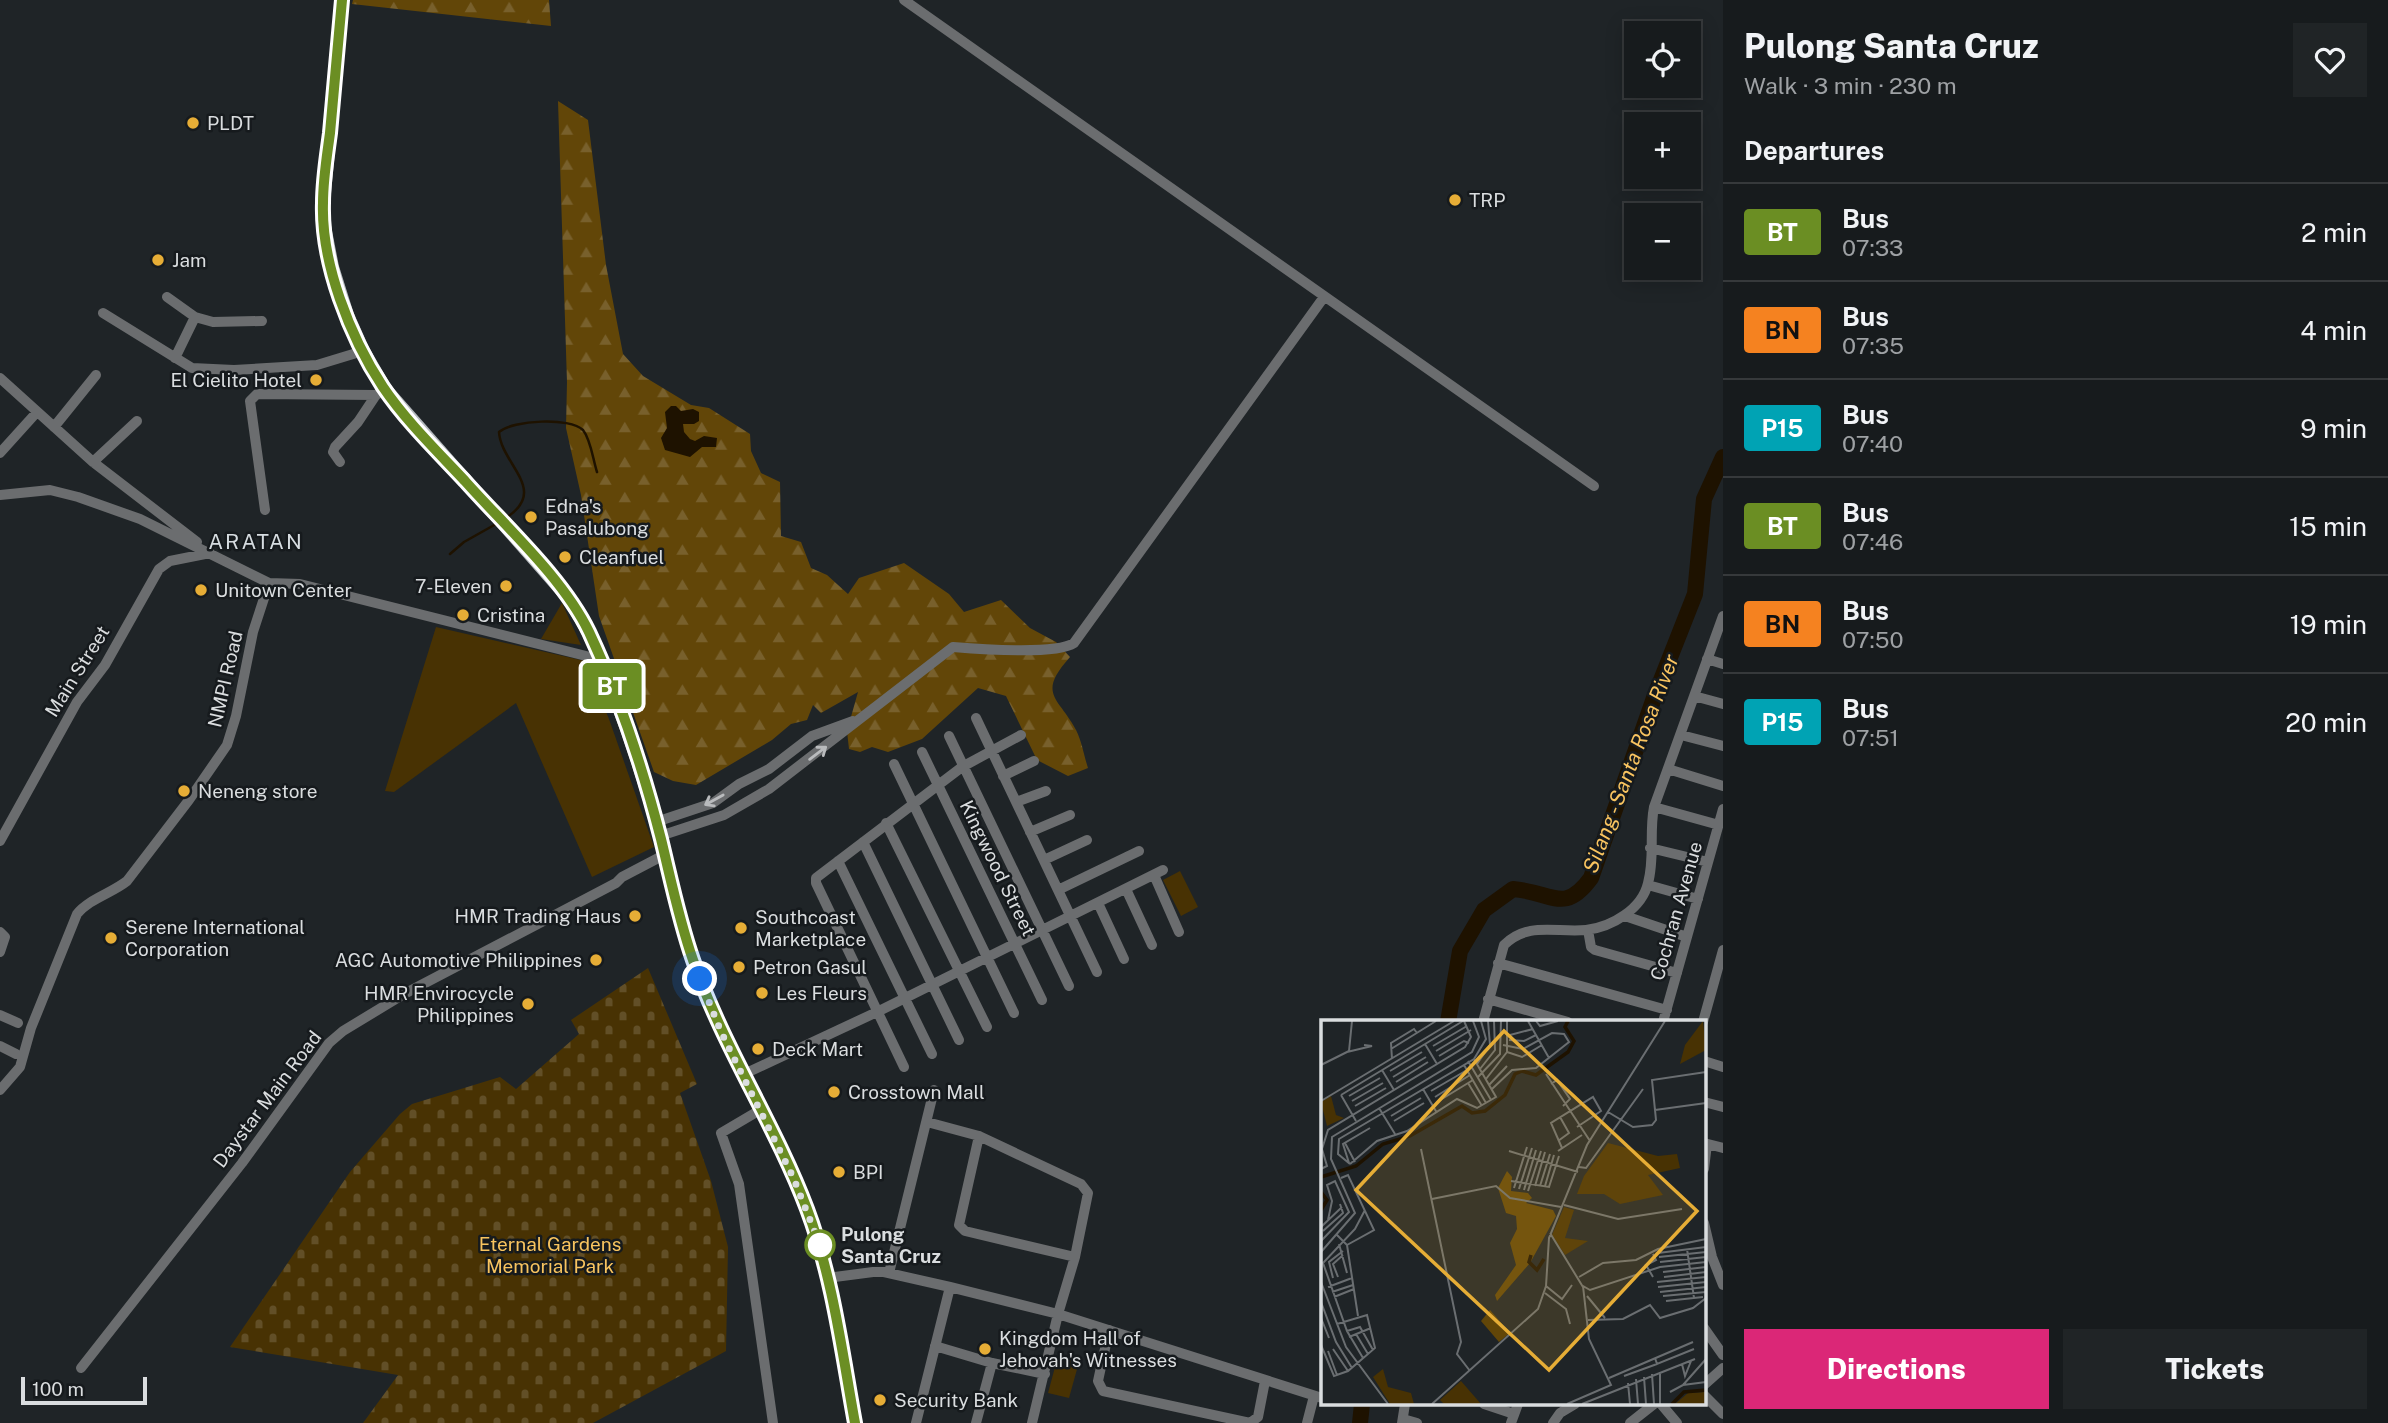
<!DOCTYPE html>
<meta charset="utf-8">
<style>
:root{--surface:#171b1d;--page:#202426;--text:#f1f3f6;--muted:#9ea1a4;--line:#36393b;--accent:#db2777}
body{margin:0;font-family:"Public Sans",sans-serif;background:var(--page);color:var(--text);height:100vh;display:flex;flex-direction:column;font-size:26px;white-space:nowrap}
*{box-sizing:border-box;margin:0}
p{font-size:23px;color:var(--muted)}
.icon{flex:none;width:38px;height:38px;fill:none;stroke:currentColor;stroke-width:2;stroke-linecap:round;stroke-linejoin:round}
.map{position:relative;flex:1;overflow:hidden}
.panel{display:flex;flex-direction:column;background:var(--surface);width:665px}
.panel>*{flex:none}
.badge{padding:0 14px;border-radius:5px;font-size:24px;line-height:46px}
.tools{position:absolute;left:1624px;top:21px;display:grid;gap:14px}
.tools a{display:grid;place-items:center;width:77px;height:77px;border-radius:0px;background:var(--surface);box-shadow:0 4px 18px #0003,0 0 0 2px var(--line);font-size:35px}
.scale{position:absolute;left:21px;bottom:18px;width:126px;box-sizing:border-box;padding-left:7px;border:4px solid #dadddf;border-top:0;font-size:19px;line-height:24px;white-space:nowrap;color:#dadddf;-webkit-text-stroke:5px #161a1d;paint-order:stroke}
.you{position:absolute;width:35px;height:35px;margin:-18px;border:5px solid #fff;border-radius:50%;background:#1a73e8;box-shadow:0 0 0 10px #1a73e833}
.map>.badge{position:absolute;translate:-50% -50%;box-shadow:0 0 0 4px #fff}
h2{padding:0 21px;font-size:26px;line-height:63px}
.round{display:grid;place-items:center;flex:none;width:74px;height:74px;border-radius:0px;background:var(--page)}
.summary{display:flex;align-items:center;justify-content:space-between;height:119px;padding:0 21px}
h1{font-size:33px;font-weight:800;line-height:52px}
.action{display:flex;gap:14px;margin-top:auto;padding:14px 21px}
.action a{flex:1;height:80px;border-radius:0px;background:var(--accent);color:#fff;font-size:28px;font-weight:800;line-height:80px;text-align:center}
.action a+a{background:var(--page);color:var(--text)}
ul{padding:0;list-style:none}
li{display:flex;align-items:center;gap:21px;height:98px;padding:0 21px;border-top:2px solid var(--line)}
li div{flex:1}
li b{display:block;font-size:26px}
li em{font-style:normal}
li .badge{min-width:77px;font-weight:700;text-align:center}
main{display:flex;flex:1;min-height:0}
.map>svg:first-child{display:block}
.green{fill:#483203}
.forest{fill:url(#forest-firs)}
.cemetery{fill:url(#cemetery-stones)}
.water{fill:#1e1200}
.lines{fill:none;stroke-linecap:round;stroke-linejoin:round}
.stream{stroke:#1e1200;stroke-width:2.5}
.river{stroke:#1e1200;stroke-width:16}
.minor{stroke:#6b6d6f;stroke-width:10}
.major{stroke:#b3b8bc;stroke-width:14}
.oneway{stroke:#b9bbbd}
.line-casing{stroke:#fff;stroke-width:16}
.line{stroke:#6b8e23;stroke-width:10}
.walk{stroke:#dadddf;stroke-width:7;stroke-dasharray:0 12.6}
.poi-dot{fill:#e6ad36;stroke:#161a1d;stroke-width:2.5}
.stop-dot{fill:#fff;stroke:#6b8e23;stroke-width:3.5}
.labels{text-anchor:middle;stroke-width:5;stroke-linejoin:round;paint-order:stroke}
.poi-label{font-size:19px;fill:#dadddf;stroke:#161a1d;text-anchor:start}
.street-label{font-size:19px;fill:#dadddf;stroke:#161a1d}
.stop-label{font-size:19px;font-weight:bold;fill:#dadddf;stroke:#161a1d;text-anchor:start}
.park-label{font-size:19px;fill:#f8c45f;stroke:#161a1d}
.neighbourhood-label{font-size:21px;letter-spacing:2px;fill:#d6dce0;stroke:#161a1d}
.water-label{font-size:21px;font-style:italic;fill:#f9c460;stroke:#161a1d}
.inset-river{fill:none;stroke:#1e1200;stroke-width:3.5}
.inset-road{fill:none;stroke:#6a6e71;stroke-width:2}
.view{fill:#e6ad36;fill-opacity:0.15;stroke:#e6ad36;stroke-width:3.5}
.inset-edge{fill:none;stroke:#dadddf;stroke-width:3.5}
</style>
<main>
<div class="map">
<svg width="1723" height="1423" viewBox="0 0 1723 1423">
<defs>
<pattern id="forest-firs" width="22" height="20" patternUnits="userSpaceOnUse" patternTransform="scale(1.75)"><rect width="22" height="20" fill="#624608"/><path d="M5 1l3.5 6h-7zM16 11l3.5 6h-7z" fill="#78602c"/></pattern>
<pattern id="cemetery-stones" width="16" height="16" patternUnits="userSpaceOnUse" patternTransform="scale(1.75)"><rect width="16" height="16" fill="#483203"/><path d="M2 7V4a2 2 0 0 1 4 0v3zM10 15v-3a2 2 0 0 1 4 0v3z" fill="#624f27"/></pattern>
</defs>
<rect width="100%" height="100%" fill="#1f2427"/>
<!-- green -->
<path class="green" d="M562,603L581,645L541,639Z
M436,627L585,661L609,719L654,847L592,877L516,703L394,792L385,791Z
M1180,871L1198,907L1181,916L1163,880Z
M1058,1356L1079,1362L1069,1398L1048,1393Z"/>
<!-- forest -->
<path class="forest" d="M353,0H549L551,26L352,4Z
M558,101L588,120L606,265L623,354L643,376L691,405L709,408L750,434L751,451L761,473L780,482L781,536L801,542L811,568L827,575L848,594L859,578L904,563L949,594L964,612L1001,600L1030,628L1056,642L1070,657C1036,695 1059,697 1076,730C1082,742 1084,756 1088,768L1068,776L1037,760L1006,696L978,688L922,739L888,752L872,747L860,752L849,749L847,731L858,692L821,713L813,705L807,720L791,724L772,740L696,785L673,781L654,772L599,616L581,495L566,428L567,382Z"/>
<!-- cemetery -->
<path class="cemetery" d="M648,968L697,1084L680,1093L711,1181L728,1247L726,1351L593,1423H363L398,1375L230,1347L350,1172L400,1114L412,1104L500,1077L516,1089L579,1034L571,1020Z"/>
<!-- water -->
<path class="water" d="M671,406H676L681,411L693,409L699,412V421L694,424H683L684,432L690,439L695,441L704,436L717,438L716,447H702L690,457L665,450L661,438L667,428L665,412Z"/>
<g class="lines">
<!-- stream -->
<path class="stream" d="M504,519C551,491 501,465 499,432C513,420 570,417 583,430C591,440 593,460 597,472
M450,554L464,542L496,524"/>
<!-- river -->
<path class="river" d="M1448,1022L1460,951L1484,910L1513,889C1552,892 1564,915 1591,878L1654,698L1695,594L1704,499L1723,457
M1360,1423L1362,1404"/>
<!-- minor -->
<path class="minor" d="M904,0L1594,486
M167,297L195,317L175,358
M103,313L192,368L234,370L317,365L363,351
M195,317L213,322L262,321
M0,378L93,462L197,542
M54,427L96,375
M0,453L37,412
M93,462L137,421
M340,462L333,452L335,447L358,422L376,395
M0,495L50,490L78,497L140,519L269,583L300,584L602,660
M265,510L250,401L257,394L376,395L385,389
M1707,659L1723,664
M1694,696L1723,704
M976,718L1097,972
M1681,735L1723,746
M949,736L1069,986
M922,752L1042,1000
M894,764L1014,1013
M1668,769L1723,786
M1003,776L1034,761
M1016,802L1046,791
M1654,807L1719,825
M656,822L713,803L739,784L769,769L812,736L853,721
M886,823L987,1027
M1030,832L1070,815
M660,836L724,815L769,789L953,647C977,649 1056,655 1074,643L1324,297
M0,841L77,702L105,665L159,569L170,561L210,553
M863,842L959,1040
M1650,848L1708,862
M1044,860L1087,840
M838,861L932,1054
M1154,875L1179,932
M1648,885L1698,899
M1126,889L1152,945
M1058,890L1139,851
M1098,903L1124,959
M1625,916L1687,937
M1588,930L1591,947L1595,950L1677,973
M0,932L5,937L0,952
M1498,963L1667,1010
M1488,999L1568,1022
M0,1015L18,1023
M1483,1022L1504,945C1528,921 1556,933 1586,930C1612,927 1642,909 1648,883C1655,858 1649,832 1654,807L1723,616
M1663,1022L1723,809
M1703,1022L1723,950
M0,1046L16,1054
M1704,1061L1723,1067
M904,1067L816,883V878L962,767L1021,735
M742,1075L877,1012L1163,870
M0,1090L20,1067L31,1028L77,914C89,899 112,893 127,881L189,800L227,745L236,716L253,632L269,583
M1704,1102L1723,1107
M760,1110L721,1133L739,1184L773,1423
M927,1122L979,1136L1081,1184L1088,1193L1075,1257L1058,1314L1032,1423
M979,1136L959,1225L965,1231L1075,1257
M1704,1143L1723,1148
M1704,1169L1707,1144
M1704,1223L1712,1257L1723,1285
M889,1273L934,1090
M827,1278L873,1272H884L950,1287L1058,1314L1322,1398
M1704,1328L1723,1355
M1109,1330L1098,1381L1103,1391L1250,1423
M935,1346L992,1363L1045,1374
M81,1368L242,1163L329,1043L343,1031L404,994L616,883L622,877L664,855
M1704,1385L1723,1368
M1704,1395L1723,1414
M1484,1404L1514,1414
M1661,1404L1677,1423
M1403,1419L1417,1423
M916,1423L950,1287
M976,1423L992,1363
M1250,1423L1258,1417L1265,1381
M1307,1423L1314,1396
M1402,1423L1405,1404
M1511,1423L1518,1404
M1553,1423L1560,1413L1575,1404
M1630,1423L1654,1404"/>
<!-- major -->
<path class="major" d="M342,0L323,204L324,226L332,267L347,315L363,351L385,389L566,595C590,628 604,666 618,704C634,747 648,791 660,835C671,878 679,921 694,962C724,1048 774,1123 806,1207C833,1276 842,1351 855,1423"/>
</g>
<!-- one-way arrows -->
<defs><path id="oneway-shaft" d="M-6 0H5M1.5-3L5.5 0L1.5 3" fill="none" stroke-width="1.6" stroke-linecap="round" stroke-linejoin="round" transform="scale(1.75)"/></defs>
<g class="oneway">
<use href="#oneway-shaft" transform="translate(818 753) rotate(-37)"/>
<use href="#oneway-shaft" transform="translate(714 800) rotate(151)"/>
</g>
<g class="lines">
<defs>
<path id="line" d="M342,0C338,44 334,88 330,133C327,156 323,179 323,203C321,263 350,337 383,387C406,421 437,451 465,481C505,526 563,578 589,632C620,698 643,769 661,839C671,880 679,920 693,960C723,1047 775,1124 807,1209C833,1278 842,1352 855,1423"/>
</defs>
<!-- line casing -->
<use href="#line" class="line-casing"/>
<!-- line -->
<use href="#line" class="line"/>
<!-- walk -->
<path class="walk" d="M700,979L721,1032L793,1177L820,1245"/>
</g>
<!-- markers -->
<g class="poi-dot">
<circle cx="193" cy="123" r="7"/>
<circle cx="1455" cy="200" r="7"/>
<circle cx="158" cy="260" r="7"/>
<circle cx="316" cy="380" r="7"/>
<circle cx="531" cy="517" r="7"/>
<circle cx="565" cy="557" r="7"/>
<circle cx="506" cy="586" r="7"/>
<circle cx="201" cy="590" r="7"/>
<circle cx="463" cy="615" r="7"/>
<circle cx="184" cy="791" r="7"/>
<circle cx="635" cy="916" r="7"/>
<circle cx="741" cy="928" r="7"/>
<circle cx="111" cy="938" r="7"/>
<circle cx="596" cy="960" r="7"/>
<circle cx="739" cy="967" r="7"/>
<circle cx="762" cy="993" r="7"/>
<circle cx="528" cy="1004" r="7"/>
<circle cx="758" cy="1049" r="7"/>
<circle cx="834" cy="1092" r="7"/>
<circle cx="839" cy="1172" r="7"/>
<circle cx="985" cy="1349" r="7"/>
<circle cx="880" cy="1400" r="7"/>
</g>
<circle class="stop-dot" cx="820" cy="1245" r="14"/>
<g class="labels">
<!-- poi labels -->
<g class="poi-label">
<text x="207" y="130">PLDT</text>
<text x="1469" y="207">TRP</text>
<text x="172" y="267">Jam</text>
<text x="302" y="387" text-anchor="end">El Cielito Hotel</text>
<text x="545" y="513">Edna's<tspan x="545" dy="22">Pasalubong</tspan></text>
<text x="579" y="564">Cleanfuel</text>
<text x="492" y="593" text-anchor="end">7-Eleven</text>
<text x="215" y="597">Unitown Center</text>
<text x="477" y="622">Cristina</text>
<text x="198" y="798">Neneng store</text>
<text x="621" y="923" text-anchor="end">HMR Trading Haus</text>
<text x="755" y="924">Southcoast<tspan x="755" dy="22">Marketplace</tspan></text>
<text x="125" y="934">Serene International<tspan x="125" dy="22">Corporation</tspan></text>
<text x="582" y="967" text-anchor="end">AGC Automotive Philippines</text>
<text x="753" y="974">Petron Gasul</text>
<text x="514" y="1000" text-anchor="end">HMR Envirocycle<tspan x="514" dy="22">Philippines</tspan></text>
<text x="776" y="1000">Les Fleurs</text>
<text x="772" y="1056">Deck Mart</text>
<text x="848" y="1099">Crosstown Mall</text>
<text x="853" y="1179">BPI</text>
<text x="999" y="1345">Kingdom Hall of<tspan x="999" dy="22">Jehovah's Witnesses</tspan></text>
<text x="894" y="1407">Security Bank</text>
</g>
<!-- street labels -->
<g class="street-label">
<text transform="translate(77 671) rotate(-58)" y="7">Main Street</text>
<text transform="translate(225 679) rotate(-77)" y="7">NMPI Road</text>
<text transform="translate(998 868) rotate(64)" y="7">Kingwood Street</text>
<text transform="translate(1676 911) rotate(-74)" y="7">Cochran Avenue</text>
<text transform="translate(267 1099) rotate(-53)" y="7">Daystar Main Road</text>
</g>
<!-- stop labels -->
<g class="stop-label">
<text x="841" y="1241">Pulong<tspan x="841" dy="22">Santa Cruz</tspan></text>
</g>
<!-- park labels -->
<g class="park-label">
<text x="550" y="1251">Eternal Gardens<tspan x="550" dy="22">Memorial Park</tspan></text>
</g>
<!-- neighbourhood labels -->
<g class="neighbourhood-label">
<text x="256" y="549">ARATAN</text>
</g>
<!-- water labels -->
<g class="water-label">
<text transform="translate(1631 764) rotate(-69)" y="7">Silang - Santa Rosa River</text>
</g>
</g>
<!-- overview -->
<g transform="translate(1321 1020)">
<rect width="385" height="385" fill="#1f2427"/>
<path d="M382,1L385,30L359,44L364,25ZM243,187L253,190L244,218L267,221L244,235L231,215ZM62,349L67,367L90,373L93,384H69L52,357ZM140,361L160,384H123L119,380ZM385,372V384H354L367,373Z" fill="#483203"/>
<path d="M186,151L191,157L190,171L207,173L211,178L205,183L232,190L235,196L209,243L176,281L174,275L195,245L189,223L196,209L195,196L185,193L177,168ZM169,290L189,313L178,322L160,301Z" fill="#624608"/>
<path d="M287,123L337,136L356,134L359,148L327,155L342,175L299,184L283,174H256L263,156Z" fill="#483203"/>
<path d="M10,76L15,95L23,98L6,106L0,82Z" fill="#483203"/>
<path class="inset-river" d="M0,157L35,146L62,124L89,116L141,86L151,93L164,91L184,75L194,54L201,51L215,55L247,32L253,21L244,7L247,1M0,172L6,180L0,190M210,235L208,242L216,250L223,239M351,384L363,372L385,370"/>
<path class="inset-road" d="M207,1L228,38M215,1L219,6L237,1M189,15L212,9M188,20L203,21L215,15M104,24L116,44M112,26L146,6M70,29L115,1M115,31L150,10M26,32L51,26L43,25M186,32L201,37L221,25M118,36L143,21L148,23M71,39L70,23L93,9L96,13M147,41L170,80M156,44L169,25L167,1M0,45L28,31L31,1M143,45L165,83M159,49L174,30L173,1M61,50L73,70M69,51L101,32M225,54L269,121M72,57L105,37M157,57L179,34L180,1M165,59L186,32V1M75,62L107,42M147,63L161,86M230,64L236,60L249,79L242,86M168,65L186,46M102,69L116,93M171,69L191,50L215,48L248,22L243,14L231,13L202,29L182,25M110,71L146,50M20,75L142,1M20,75L35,101M28,76L59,58M114,77L149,55M0,81L133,1M31,81L62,63M116,82L152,60M34,86L65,68M58,88L74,114M334,90L385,83M287,92L312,107L331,105L335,100L331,60L385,52M70,96L100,78M73,101L103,83M237,121L248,113L239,97M24,123L34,142M241,128L230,103L272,77L280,91L256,107M100,129L140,322L136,334L149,351M188,131L257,152M237,131L261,115M28,143L22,124L49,108M29,144L17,134L18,119L153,39L165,19L160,1M29,144L56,121L86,111L136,79L156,88L175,77L153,39M258,147L265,148L322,69M0,149L6,146L1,129L7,110L144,27L150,17L143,1M20,158L27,155L53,210L26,225M190,161L228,167L238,136M214,166L224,132M219,166L229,134M224,166L233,135M193,168L206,127M198,169L211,128M203,170L215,130M207,171L220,131M111,179L175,166L189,178L240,187M243,185L297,199L361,189M0,207L21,187M2,211L22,193L19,184M229,213L262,267M16,215L26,225L37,296M0,221L28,192L14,161L6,165L11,181L7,200M18,224L26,253M366,229L373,278M0,232L34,193L10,139L11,117L151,32L158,17L152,1M337,233L385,227M338,237L385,232M339,242L385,237M342,252L385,247M17,257L12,244L22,235M258,257L282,243L315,240L337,229L385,219M332,257L325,245L335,240L332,234M343,257L385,252M12,258L8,242L22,231M0,262L25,327L67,384M336,262L385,257M225,266L241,279L251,265M7,267L31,258M337,267L385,262M11,272L32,265M339,272L385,267M224,273L245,289L249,304M266,276L284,298M342,276L385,272M13,277L33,269M345,281L382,277M0,282L15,322L31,348M0,298L8,318M267,300L302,299L329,285L339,298L372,288L385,278M26,311L39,307L52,330M35,314L47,334M28,317L50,308M0,325L13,356L27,351L54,328L46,295L16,304M12,329L27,351M7,331L16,355M42,338L26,311L2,243L34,209L44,190M334,338L336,344L373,329M361,344L364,356L370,341M339,352V384M331,354L333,384M303,356L336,344M323,357L325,384M288,358L372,322M315,359L317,384M307,363L309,384M362,365L385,339M349,372L362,365L385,362M111,384L217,289L225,266L228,218L266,125L344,1M246,384L290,365L268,319L262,266L269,270L339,247L385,242M261,384L374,339"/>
<path class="view" d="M183,11L376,191L228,350L35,170Z"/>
<rect width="385" height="385" class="inset-edge"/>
</g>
</svg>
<div class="tools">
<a><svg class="icon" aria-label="locate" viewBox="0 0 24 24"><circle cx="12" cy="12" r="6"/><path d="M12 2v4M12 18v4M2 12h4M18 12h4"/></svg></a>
<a>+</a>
<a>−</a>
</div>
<div class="scale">100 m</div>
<div class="you" style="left:700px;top:979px"></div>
<b class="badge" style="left:612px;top:686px;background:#6b8e23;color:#fff">BT</b>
</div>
<section class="panel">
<div class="summary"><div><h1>Pulong Santa Cruz</h1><p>Walk · 3 min · 230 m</p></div><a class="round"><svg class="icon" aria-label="heart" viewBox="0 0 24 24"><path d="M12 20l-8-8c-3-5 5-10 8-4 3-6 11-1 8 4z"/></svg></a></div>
<h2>Departures</h2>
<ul>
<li><span class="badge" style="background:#6b8e23;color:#fff">BT</span><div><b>Bus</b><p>07:33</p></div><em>2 min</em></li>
<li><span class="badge" style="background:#f58220;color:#111">BN</span><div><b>Bus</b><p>07:35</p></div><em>4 min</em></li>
<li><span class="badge" style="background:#00a3b4;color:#fff">P15</span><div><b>Bus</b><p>07:40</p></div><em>9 min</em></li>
<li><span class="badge" style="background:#6b8e23;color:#fff">BT</span><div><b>Bus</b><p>07:46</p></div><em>15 min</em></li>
<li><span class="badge" style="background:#f58220;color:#111">BN</span><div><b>Bus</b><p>07:50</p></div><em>19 min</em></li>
<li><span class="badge" style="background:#00a3b4;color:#fff">P15</span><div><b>Bus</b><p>07:51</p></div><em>20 min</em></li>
</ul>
<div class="action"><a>Directions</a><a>Tickets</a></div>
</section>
</main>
